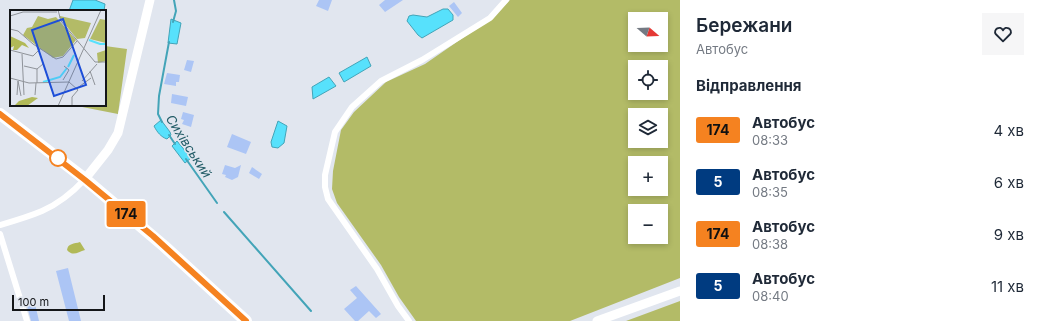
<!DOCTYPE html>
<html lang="uk">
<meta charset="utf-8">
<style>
:root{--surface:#fff;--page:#f6f6f7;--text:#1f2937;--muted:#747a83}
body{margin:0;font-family:Inter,sans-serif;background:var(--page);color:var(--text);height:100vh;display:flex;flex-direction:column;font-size:15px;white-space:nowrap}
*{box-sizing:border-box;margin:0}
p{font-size:13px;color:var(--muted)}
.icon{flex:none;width:22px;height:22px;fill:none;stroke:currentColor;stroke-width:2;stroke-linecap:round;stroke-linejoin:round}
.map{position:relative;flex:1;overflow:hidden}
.drawer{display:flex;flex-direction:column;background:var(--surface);width:360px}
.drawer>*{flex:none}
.badge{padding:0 8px;border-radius:3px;font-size:14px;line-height:26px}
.needle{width:26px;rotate:109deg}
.buttons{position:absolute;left:628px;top:12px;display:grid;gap:8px}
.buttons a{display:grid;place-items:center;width:40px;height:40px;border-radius:0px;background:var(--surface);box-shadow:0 2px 6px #0003;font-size:20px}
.scale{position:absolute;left:12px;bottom:10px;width:93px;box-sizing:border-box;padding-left:4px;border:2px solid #141619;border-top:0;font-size:11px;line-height:14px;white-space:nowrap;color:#141619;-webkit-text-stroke:3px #e1e6ef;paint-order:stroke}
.map>.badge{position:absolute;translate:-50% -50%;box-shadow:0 0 0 2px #fff}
h2{padding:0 16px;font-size:15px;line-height:36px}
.round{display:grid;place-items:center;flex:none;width:42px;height:42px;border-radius:0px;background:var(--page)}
.head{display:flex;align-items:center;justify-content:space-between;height:68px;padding:0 16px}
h1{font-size:19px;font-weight:600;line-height:30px}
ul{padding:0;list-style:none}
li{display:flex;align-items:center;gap:12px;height:52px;padding:0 16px}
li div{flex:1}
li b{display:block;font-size:15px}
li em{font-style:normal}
li .badge{min-width:44px;font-weight:700;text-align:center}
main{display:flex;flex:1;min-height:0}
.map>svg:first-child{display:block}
.green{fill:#b3bb67;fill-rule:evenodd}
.forest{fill:#b1b957}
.water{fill:#57e1fc;stroke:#43a4b8}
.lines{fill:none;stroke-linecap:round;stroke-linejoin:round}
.stream{stroke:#43a4b8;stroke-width:2}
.building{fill:#acc5f5}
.street{stroke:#fff;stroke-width:6}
.secondary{stroke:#fff;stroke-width:9}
.highway{stroke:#fff;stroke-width:12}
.line-casing{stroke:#fff;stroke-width:9}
.line{stroke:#f58220;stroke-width:6}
.stop-dot{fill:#fff;stroke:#f58220;stroke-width:2}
.labels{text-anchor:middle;stroke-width:3;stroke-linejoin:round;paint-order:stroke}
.water-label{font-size:13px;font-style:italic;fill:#245d68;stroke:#e1e6ef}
.inset-river{fill:none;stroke:#57e1fc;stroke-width:2}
.inset-road{fill:none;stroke:#8f9399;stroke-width:1}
.view{fill:#1d4ed8;fill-opacity:0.15;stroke:#1d4ed8;stroke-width:2}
.inset-edge{fill:none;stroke:#141619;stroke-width:2}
</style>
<main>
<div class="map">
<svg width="680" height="321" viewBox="0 0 680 321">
<rect width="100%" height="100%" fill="#e1e6ef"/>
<!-- green -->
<path class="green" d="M510,0H680V278L570,321H416L399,297L381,265L337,203L332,189L333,171L341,130L354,112L386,82L425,64L490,19ZM635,19H661V45H635ZM635,67H661V93H635ZM635,115H661V141H635ZM635,163H661V189H635ZM635,211H661V237H635Z
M105,46L127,49L118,114L72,105H105Z
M680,301V321H626Z"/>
<!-- forest -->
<path class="forest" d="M80,242L85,250C78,252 73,257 67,250C68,243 74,244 80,242Z"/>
<!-- water -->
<path class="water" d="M73,0H95L105,4L104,11H69Z
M443,9H448L453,15V20L422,38L418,35L407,21L409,16L413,15L427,17Z
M171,19L181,23L177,44L168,43Z
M367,57L371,66L344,82L339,73Z
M329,77L336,86L313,99L312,87Z
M161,120L170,132L171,135L167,139C161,137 157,132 154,126Z
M278,121L287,126L284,143L278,148L272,147L271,142Z
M177,141L191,158L185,163L172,146Z"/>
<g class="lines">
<!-- stream -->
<path class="stream" d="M173,22L176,11L174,0
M162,122L158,114L159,96L169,42
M169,135L175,144
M186,159L217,203
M224,212L311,311"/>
</g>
<!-- building -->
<path class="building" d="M319,0H332L328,11L316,6Z
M385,0H403L385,12L379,5Z
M454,2L462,13L458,17L449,6Z
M187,60L194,61L191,72L184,70Z
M167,73L180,75L179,82H176V86L164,84Z
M172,94L188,97L186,106L171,103Z
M183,112L194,115L191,127L182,124L184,120L181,119Z
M232,134L251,142L246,154L227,147Z
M225,165L235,168L241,165L238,177L232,180L225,177L226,175L222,174Z
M252,167L262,174L259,179L249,173Z
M68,268L81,321H69L56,271Z
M356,286L381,314L376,318L369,311L358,321H355L344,309L357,298L350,290Z
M35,304L39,321H31L27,306Z"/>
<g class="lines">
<!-- street -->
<path class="street" d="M0,225C14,221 28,217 42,211C58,204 73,192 85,179
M0,234L27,321
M409,321L398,306L377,269L328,199L325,187V175L335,132L352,107L381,81L422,60L490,18L506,0"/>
<!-- secondary -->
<path class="secondary" d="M85,179L108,150L118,133L150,0
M597,321L680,291"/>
<!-- highway -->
<path class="highway" d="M0,114L85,179L164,246L246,321"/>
</g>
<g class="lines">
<defs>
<path id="line" d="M0,114L85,180L153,236L246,321"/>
</defs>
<!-- line casing -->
<use href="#line" class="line-casing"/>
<!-- line -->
<use href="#line" class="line"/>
</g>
<!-- markers -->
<circle class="stop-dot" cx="58" cy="158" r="8"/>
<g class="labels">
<!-- water labels -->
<g class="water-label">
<text transform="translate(189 146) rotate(57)" y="5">Сихівський</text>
</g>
</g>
<!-- overview -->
<g transform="translate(10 10)">
<rect width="96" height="96" fill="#e1e6ef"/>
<path d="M28,6L38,9L46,7L66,30L53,46L43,48L13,25L17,18L22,17ZM50,6L81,13L75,28L67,29L49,7ZM90,9L96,10V33L80,29ZM96,40V51L88,53L87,43Z" fill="#b3bb67"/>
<path d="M0,26L15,33L19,38L12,35L7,40H3L4,36L0,38ZM22,87L28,88L17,96H4L9,91Z" fill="#b1b957"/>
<path class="inset-river" d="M79,30L90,34H96M58,57L64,45M33,72L50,67L57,58"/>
<path class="inset-road" d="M48,0L51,11L85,52H96M0,6L13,2H47M0,19L8,21L23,34L46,49L53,47L67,31M0,40L23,46L31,38M12,44L14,85M14,56L27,59M80,61L85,75M0,68L19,73L59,72L68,80L62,87V96M53,70L59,60L54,56M8,71L11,86M72,71L87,54M27,73V59L33,54M66,79L81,68M7,85L8,71M25,85L26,73M48,96L91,0"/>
<path class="view" d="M53,9L76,75L44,86L22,20Z"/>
<rect width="96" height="96" class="inset-edge"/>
</g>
</svg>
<div class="buttons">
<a><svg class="needle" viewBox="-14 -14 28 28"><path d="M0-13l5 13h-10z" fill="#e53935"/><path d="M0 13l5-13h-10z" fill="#747a83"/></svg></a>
<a><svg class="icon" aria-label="locate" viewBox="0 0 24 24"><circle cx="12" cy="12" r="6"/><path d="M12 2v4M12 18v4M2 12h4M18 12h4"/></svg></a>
<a><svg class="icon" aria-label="layers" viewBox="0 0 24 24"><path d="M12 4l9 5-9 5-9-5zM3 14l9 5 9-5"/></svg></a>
<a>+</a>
<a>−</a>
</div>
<div class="scale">100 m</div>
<b class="badge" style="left:126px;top:214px;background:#f58220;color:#111">174</b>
</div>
<section class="drawer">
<div class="head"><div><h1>Бережани</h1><p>Автобус</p></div><a class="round"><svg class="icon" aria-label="heart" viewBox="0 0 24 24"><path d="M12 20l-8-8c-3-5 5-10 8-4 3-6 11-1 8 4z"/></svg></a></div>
<h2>Відправлення</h2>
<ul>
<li><span class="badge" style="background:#f58220;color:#111">174</span><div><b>Автобус</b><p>08:33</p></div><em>4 хв</em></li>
<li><span class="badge" style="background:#003b80;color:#fff">5</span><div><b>Автобус</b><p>08:35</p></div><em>6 хв</em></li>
<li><span class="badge" style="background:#f58220;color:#111">174</span><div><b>Автобус</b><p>08:38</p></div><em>9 хв</em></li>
<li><span class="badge" style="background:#003b80;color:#fff">5</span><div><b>Автобус</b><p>08:40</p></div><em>11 хв</em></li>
</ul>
</section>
</main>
